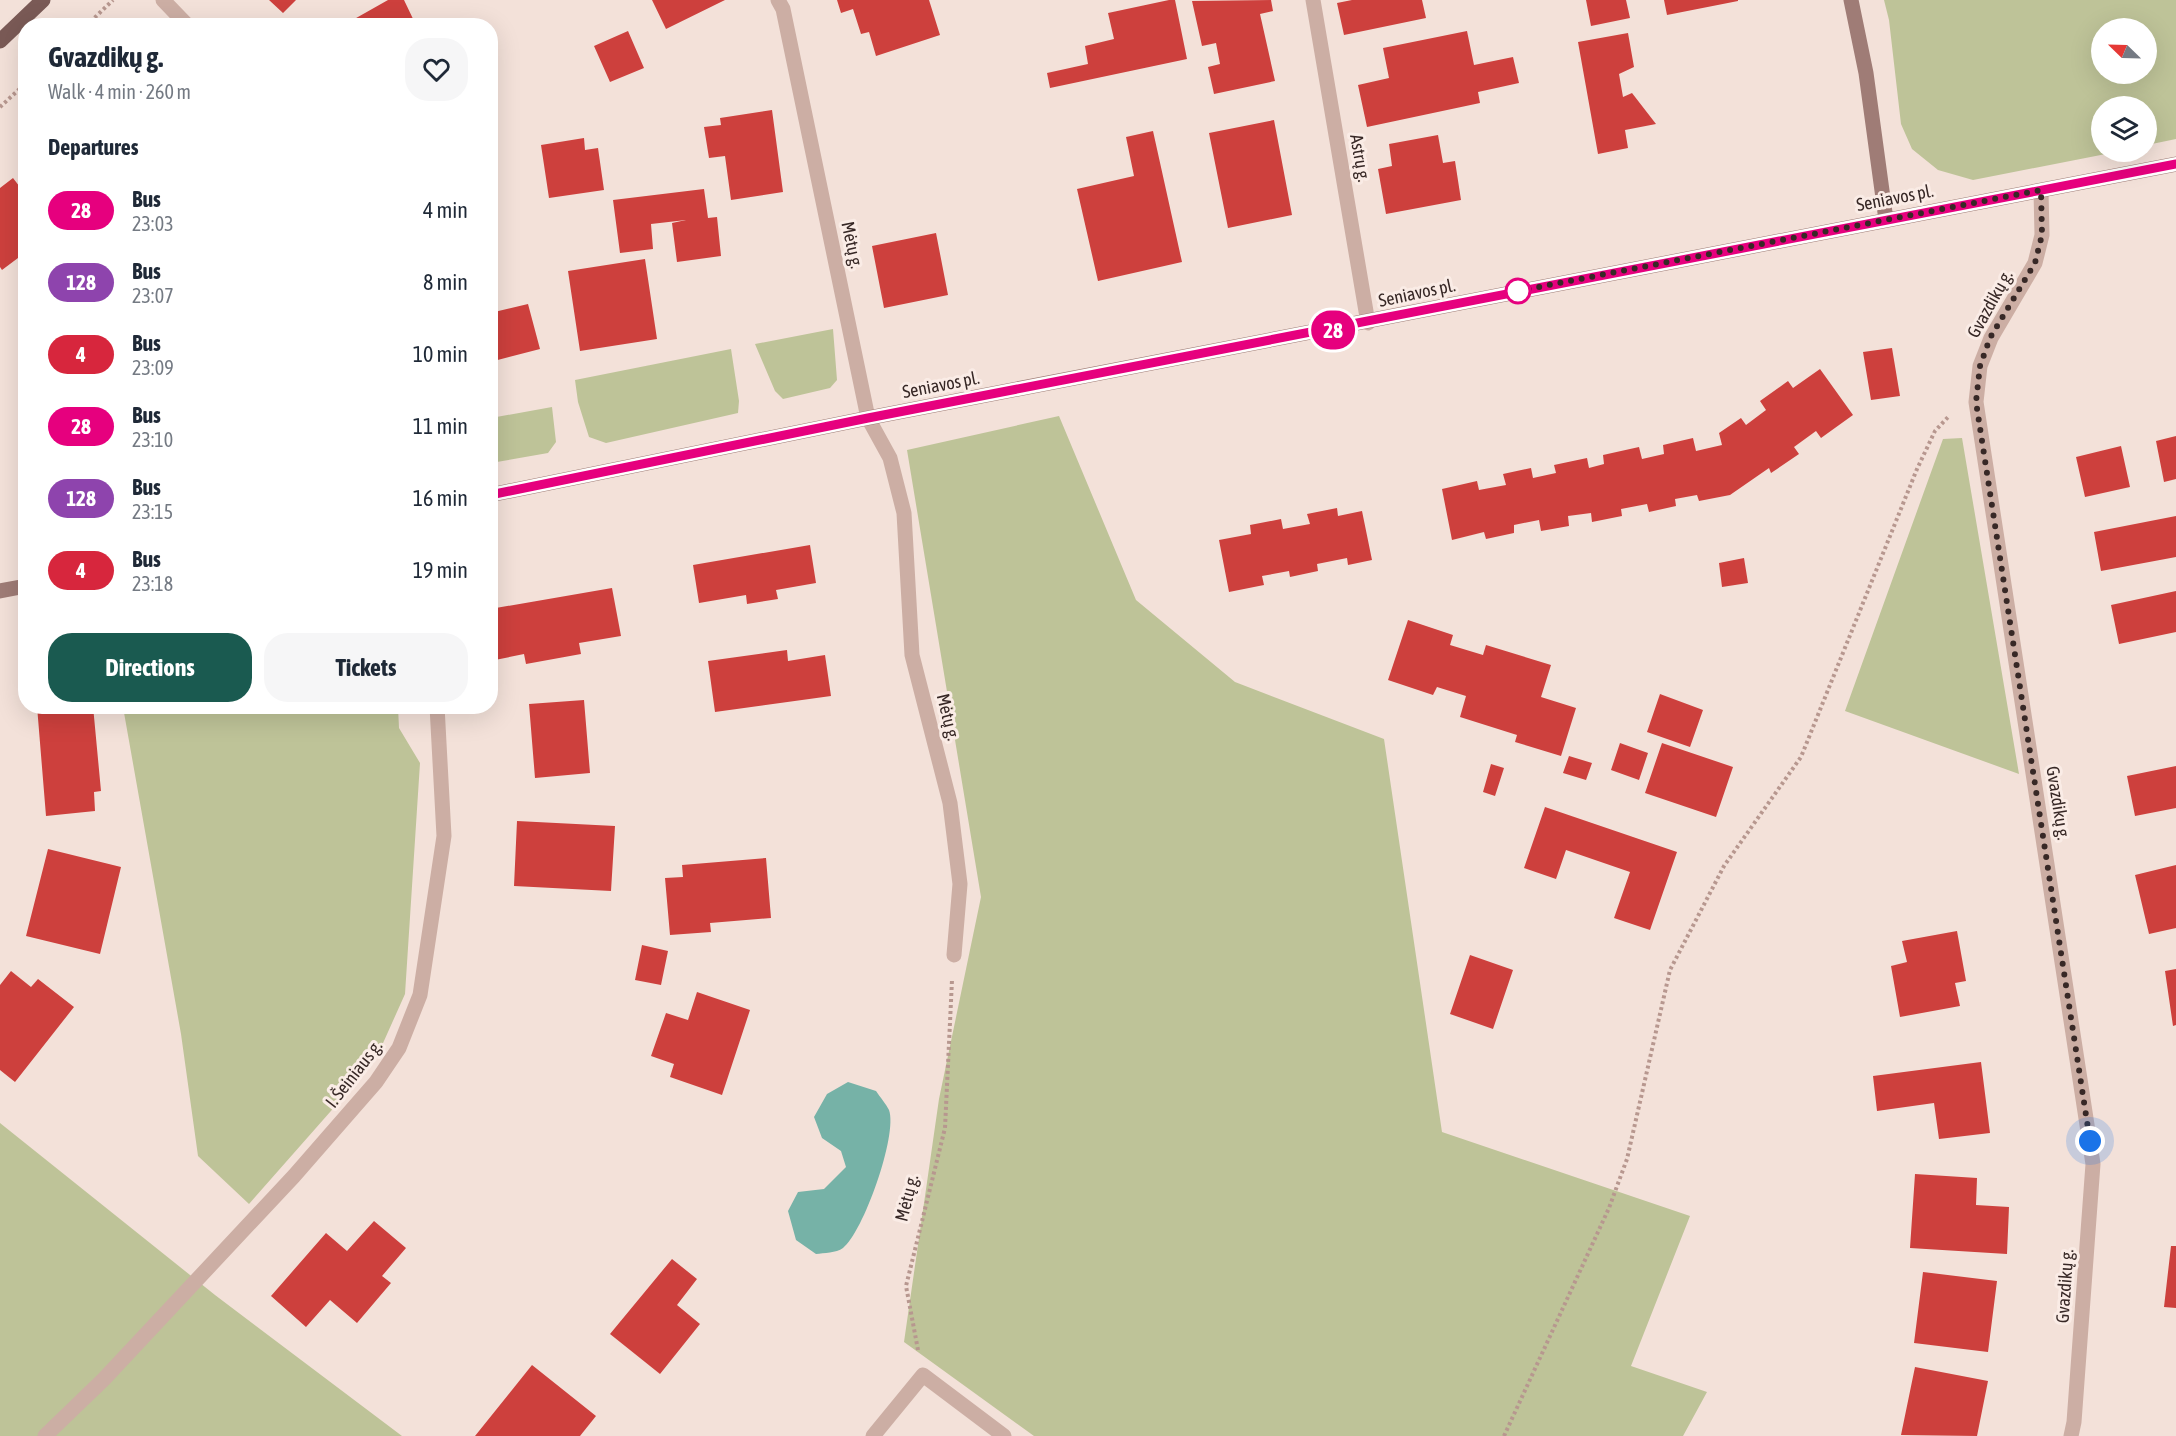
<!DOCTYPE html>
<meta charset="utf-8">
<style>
:root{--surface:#fff;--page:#f6f6f7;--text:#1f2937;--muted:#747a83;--accent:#1a5a50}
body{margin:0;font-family:"Asap Condensed",sans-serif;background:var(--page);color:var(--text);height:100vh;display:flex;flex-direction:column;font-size:22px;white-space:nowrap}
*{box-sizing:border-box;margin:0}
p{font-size:20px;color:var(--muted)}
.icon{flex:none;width:33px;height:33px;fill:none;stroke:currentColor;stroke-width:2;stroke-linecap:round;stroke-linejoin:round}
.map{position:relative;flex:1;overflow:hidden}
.details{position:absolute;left:18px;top:18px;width:480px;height:696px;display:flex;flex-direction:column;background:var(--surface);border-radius:24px;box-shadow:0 6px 24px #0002}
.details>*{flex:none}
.badge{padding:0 12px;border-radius:20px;font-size:21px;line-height:39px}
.needle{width:39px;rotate:293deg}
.controls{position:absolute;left:2091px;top:18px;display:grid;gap:12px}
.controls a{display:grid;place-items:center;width:66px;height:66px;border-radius:50%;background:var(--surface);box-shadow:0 6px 24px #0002;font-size:30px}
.you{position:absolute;width:30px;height:30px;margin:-15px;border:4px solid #fff;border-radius:50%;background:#1a73e8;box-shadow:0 0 0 9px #1a73e833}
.map>.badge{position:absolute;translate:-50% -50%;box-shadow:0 0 0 3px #fff}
h2{padding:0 30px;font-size:22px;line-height:54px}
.round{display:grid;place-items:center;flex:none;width:63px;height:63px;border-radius:24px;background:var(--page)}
.head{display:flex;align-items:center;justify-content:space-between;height:102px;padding:0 30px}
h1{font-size:28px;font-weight:700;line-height:45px}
.cta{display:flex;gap:12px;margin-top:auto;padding:12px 30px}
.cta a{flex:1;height:69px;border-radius:24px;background:var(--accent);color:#fff;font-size:24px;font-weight:700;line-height:69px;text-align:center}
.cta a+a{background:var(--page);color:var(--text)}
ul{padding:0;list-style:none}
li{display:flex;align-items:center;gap:18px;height:72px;padding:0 30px}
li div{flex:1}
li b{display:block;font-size:22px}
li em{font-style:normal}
li .badge{min-width:66px;font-weight:700;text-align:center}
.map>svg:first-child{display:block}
.green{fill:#bec398;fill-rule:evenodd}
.water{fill:#76b2a7}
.building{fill:#cd403d}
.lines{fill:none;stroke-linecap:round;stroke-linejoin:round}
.path{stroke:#b7978f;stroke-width:4;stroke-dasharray:3 3;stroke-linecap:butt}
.street{stroke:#ccaea4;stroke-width:15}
.secondary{stroke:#9f7c76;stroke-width:15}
.primary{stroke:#7a5a56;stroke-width:15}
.line-casing{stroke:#fff;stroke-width:14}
.line{stroke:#e6007e;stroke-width:9}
.walk{stroke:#372826;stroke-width:6;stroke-dasharray:0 10.8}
.stop-dot{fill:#fff;stroke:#e6007e;stroke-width:3}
.labels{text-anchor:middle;stroke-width:6;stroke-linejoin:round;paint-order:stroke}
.street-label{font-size:18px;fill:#372826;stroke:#faece6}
</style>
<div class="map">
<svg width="2176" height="1436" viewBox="0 0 2176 1436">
<rect width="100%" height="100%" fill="#f3e1d9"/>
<!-- green -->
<path class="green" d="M1884,0H2176V139L2147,145L2146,106H2102V152H2116L1973,180L1938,170L1912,149L1901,124L1889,20ZM2102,28H2146V74H2102Z
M833,329L837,380L830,388L783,399L775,391L755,344Z
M731,349L739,401L738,413L606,443L589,437L578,402L575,380Z
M552,407L556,442L548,453L491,463V418Z
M1059,416L1136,600L1235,682L1384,739L1442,1132L1690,1216L1631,1366L1707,1392L1683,1436H1034L904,1342L939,1099L981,897L907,450Z
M1962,438L2019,774L1845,711L1943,439Z
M123,707H398L399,728L420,763L405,994L375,1061L249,1204L198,1156L181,1034Z
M0,1123L215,1295L402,1436H0Z"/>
<!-- water -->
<path class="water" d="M848,1082L876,1091C880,1097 886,1104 889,1110C898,1135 863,1233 843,1248C836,1253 824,1253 816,1254L796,1240L788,1211L798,1192L824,1189L846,1167L841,1151L822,1138L814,1117L827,1094Z"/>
<!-- building -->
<path class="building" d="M269,0H296L283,13Z
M388,0H404L415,23L409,26H342Z
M652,0H725L666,29Z
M837,0H929L940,35L876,56L869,32L861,34L853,9L841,13Z
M1169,0H1175L1187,59L1050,88L1047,73L1088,64L1085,46L1114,39L1108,13Z
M1271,0L1273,11L1260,14L1275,81L1214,94L1208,67L1220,64L1216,43L1202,46L1192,1Z
M1352,0H1422L1426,18L1344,35L1337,3Z
M1586,0H1626L1630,18L1591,26Z
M1664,0H1738V1L1667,15Z
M628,31L644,68L610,82L594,46Z
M1467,31L1474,65L1513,57L1519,83L1478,92L1480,103L1367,127L1358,85L1389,78L1383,48Z
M1628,33L1634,67L1619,74L1623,97L1632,93L1656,124L1625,130L1628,148L1598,154L1578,42Z
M772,110L783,192L731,200L725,156L709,158L704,127L721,125L720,118Z
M1274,120L1292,215L1228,228L1209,133Z
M1153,131L1182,262L1098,281L1077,189L1134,176L1126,137Z
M1438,135L1443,163L1455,161L1461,200L1386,214L1378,169L1392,166L1389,144Z
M584,138L585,150L598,148L604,190L549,198L541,145Z
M13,178L26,195V252L2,270L0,267V188Z
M704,189L708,218L717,217L721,256L677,262L672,223L686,220L651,224L653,249L620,253L613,200Z
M936,233L948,295L884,308L872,246Z
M645,259L657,339L580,351L568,271Z
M528,304L540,349L490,362V313Z
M1892,348L1900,396L1871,400L1863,352Z
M1820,369L1853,415L1821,438L1816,431L1794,447L1799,454L1771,473L1769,468L1730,495L1699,501L1697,495L1675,499L1676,506L1649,512L1647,504L1621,509L1622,516L1592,522L1591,513L1568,516L1569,526L1541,531L1539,520L1514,525V533L1486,539L1484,532L1452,540L1442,489L1477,481L1479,490L1506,485L1503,474L1531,468L1533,478L1556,473L1554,465L1587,458L1589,468L1604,464L1603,455L1639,447L1642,459L1664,454L1663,445L1693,438L1696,451L1722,445L1719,433L1741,418L1746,425L1766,410L1760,401L1788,381L1793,388Z
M2176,436V479L2164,482L2156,441Z
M2121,446L2130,487L2085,497L2076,457Z
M1337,508L1338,516L1362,511L1372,560L1348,565L1347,558L1317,564L1318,571L1290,577L1289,571L1262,576L1264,585L1229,592L1219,540L1251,534L1250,525L1281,519L1283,529L1310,524L1307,514Z
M2176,516V557L2101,571L2094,532Z
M810,545L816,583L776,590L778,599L747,604L746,595L699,603L693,565Z
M1744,558L1748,583L1722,587L1719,563Z
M612,588L621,636L579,643L581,654L526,664L524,654L490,661V609Z
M2176,591V632L2119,644L2111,605Z
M1408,620L1453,635L1450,645L1483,655L1486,645L1551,665L1541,697L1576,708L1561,756L1515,742L1517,735L1460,717L1466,696L1437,687L1433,695L1388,680Z
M787,650L788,661L825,655L831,696L715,712L708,661Z
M1660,694L1703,710L1690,747L1647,732Z
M584,700L590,773L535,778L529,704Z
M37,706H93L101,791L94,792L95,811L46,816Z
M1620,743L1648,753L1639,780L1611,770Z
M1662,743L1733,767L1716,817L1645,793Z
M1569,756L1592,763L1586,780L1563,773Z
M1491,764L1504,768L1495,796L1483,792Z
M2176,766V808L2135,816L2127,776Z
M1545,807L1677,852L1650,930L1614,918L1630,872L1566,850L1556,879L1524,868Z
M517,821L615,826L611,891L514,886Z
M48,849L121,867L100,954L26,936Z
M766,858L771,918L710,923L711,932L670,935L665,878L683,877L682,865Z
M2176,865V928L2149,934L2135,875Z
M1957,931L1966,981L1955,983L1960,1006L1900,1017L1891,966L1907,962L1902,941Z
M642,945L668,951L661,985L635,980Z
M1470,955L1513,970L1493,1029L1450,1014Z
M2176,969V1025L2173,1026L2165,971Z
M11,971L31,987L38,979L74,1007L15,1082L0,1070V985Z
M697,992L750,1010L722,1095L670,1077L674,1064L651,1056L666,1013L688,1020Z
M1981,1062L1990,1133L1939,1139L1934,1103L1877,1111L1873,1076Z
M1915,1174L1977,1178L1976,1205L2009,1207L2007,1254L1910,1248Z
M374,1221L406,1248L382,1276L391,1283L357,1323L330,1300L306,1327L271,1296L326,1233L347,1251Z
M2171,1246H2176V1308L2164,1307Z
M672,1259L697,1279L677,1305L700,1324L660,1374L610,1334Z
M1923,1272L1997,1281L1988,1352L1914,1343Z
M532,1365L596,1416L580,1436H475Z
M1915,1367L1988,1381L1977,1436L1901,1435Z"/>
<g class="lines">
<!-- path -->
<path class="path" d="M86,26L113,0
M0,107L26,83
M918,1350L906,1286L945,1128L952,980
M1504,1436L1609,1208L1627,1159L1670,970L1724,866L1801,757L1917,469L1935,431L1949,416"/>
<!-- street -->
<path class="street" d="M163,0L188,26
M778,0L783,9L868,418L890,458L904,513L912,655L950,803L960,884L954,955
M1313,0L1368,323
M2041,191L2042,235L2035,263L1991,338L1980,366L1976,402L2093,1164L2074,1422L2071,1436
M45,1436L104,1379L294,1176L376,1082L399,1048L420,995L444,836L437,706
M873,1436L923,1375L1004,1436"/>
<!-- secondary -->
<path class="secondary" d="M1851,0L1866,73L1886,220
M490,495L868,418L2176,164
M0,591L26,586"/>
<!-- primary -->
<path class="primary" d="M0,41L43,0"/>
</g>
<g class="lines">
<defs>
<path id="line" d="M490,495L868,418L2176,164"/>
</defs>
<!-- line casing -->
<use href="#line" class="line-casing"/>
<!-- line -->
<use href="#line" class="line"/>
<!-- walk -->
<path class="walk" d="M1518,291L2041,190L2042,235L2035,263L1990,338L1980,366L1976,402L2090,1141"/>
</g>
<!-- markers -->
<circle class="stop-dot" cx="1518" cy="291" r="12"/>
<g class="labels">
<!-- street labels -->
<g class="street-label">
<text transform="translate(1360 158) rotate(80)" y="6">Astrų g.</text>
<text transform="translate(1895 198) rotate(-11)" y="6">Seniavos pl.</text>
<text transform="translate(852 245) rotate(78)" y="6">Mėtų g.</text>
<text transform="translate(1417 293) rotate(-12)" y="6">Seniavos pl.</text>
<text transform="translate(1990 304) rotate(-61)" y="6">Gvazdikų g.</text>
<text transform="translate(941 385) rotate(-11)" y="6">Seniavos pl.</text>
<text transform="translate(948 717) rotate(76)" y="6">Mėtų g.</text>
<text transform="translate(2058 803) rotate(81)" y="6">Gvazdikų g.</text>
<text transform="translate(354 1074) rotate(-52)" y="6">I. Šeiniaus g.</text>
<text transform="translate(907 1198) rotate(-76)" y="6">Mėtų g.</text>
<text transform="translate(2065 1286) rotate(-86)" y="6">Gvazdikų g.</text>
</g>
</g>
</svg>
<div class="controls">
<a><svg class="needle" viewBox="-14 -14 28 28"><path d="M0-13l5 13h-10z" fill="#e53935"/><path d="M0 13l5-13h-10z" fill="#747a83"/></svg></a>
<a><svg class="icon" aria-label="layers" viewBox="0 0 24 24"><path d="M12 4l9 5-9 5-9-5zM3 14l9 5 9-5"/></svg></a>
</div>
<div class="you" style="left:2090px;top:1141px"></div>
<b class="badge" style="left:1333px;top:330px;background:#e6007e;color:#fff">28</b>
<section class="details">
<div class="head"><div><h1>Gvazdikų g.</h1><p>Walk · 4 min · 260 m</p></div><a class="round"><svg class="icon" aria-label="heart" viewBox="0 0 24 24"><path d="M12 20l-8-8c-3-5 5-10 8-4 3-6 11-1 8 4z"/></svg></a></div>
<h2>Departures</h2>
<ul>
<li><span class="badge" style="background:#e6007e;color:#fff">28</span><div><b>Bus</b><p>23:03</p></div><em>4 min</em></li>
<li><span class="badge" style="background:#8e44ad;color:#fff">128</span><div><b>Bus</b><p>23:07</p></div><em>8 min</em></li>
<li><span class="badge" style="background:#d7263d;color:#fff">4</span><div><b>Bus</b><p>23:09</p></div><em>10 min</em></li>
<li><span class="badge" style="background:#e6007e;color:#fff">28</span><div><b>Bus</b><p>23:10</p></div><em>11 min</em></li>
<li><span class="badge" style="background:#8e44ad;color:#fff">128</span><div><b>Bus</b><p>23:15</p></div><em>16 min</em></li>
<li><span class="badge" style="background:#d7263d;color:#fff">4</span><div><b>Bus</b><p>23:18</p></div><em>19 min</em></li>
</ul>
<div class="cta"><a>Directions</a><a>Tickets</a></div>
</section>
</div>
